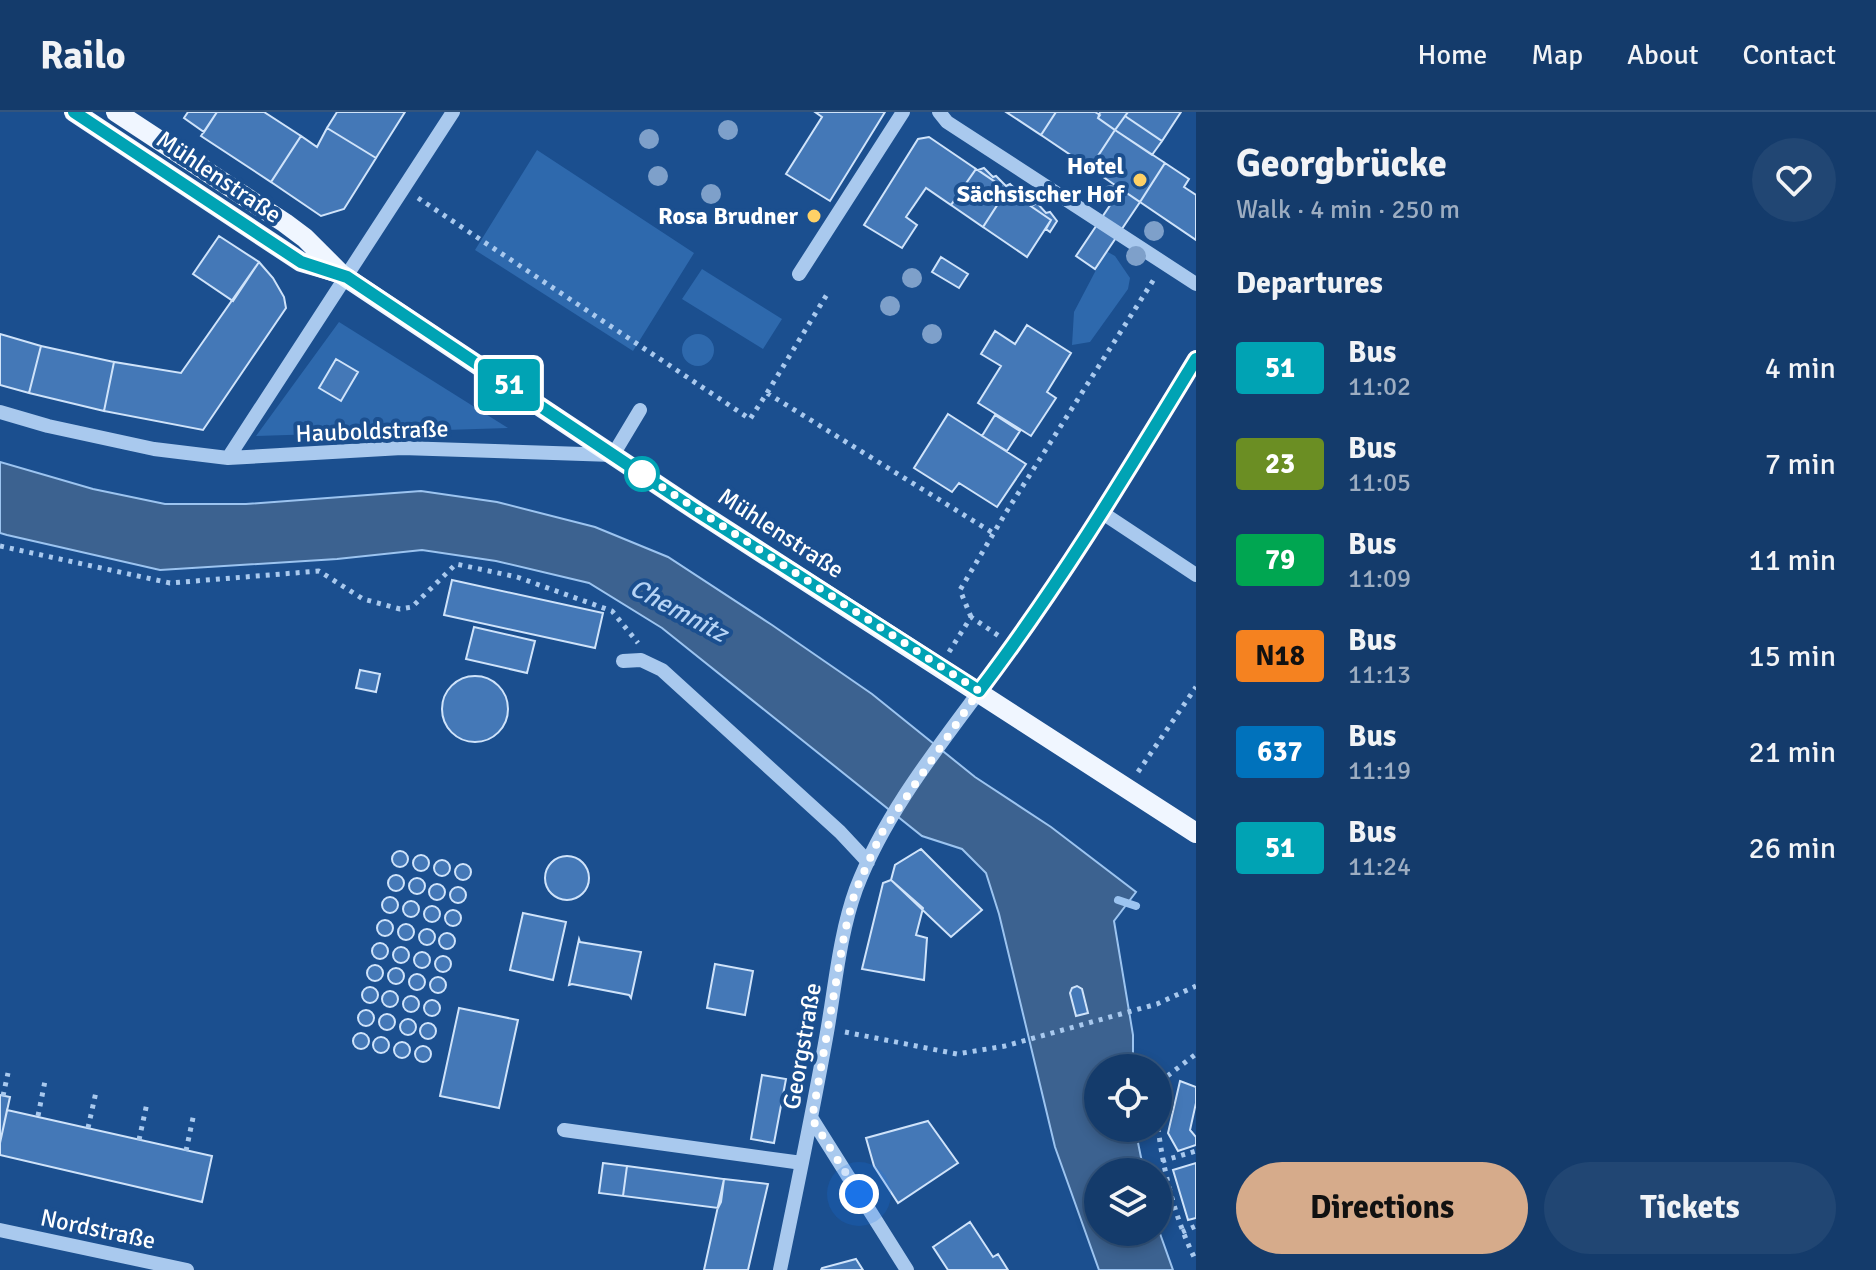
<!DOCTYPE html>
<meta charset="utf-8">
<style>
:root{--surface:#143b6b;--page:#214673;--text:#f1f3f6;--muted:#9dadc1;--line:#33557e;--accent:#d6ab8b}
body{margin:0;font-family:Signika,sans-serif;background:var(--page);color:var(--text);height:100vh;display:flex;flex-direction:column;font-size:30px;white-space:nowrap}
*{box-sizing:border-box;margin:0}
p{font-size:26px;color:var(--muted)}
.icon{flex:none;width:44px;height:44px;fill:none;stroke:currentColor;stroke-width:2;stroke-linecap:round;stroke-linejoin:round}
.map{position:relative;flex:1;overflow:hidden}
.panel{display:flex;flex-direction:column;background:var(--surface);width:680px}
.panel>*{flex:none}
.badge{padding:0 16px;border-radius:6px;font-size:28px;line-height:52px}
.buttons{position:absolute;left:1084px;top:942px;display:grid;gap:16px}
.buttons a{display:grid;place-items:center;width:88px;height:88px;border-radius:50%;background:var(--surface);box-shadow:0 4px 12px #0003,0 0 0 2px var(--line);font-size:40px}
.you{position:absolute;width:40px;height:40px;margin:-20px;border:6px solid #fff;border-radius:50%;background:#1a73e8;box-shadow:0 0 0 12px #1a73e833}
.map>.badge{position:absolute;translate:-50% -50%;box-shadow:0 0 0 4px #fff}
h2{padding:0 40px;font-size:30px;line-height:72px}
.round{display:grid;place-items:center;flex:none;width:84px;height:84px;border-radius:42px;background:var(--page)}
.headline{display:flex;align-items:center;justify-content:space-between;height:136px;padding:0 40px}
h1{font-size:38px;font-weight:800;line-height:60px}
.button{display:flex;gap:16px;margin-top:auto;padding:16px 40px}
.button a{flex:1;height:92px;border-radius:48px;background:var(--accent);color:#111;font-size:32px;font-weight:800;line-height:92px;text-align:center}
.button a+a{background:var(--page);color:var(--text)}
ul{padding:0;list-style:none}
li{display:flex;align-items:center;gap:24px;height:96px;padding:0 40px}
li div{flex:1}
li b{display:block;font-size:30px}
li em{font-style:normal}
li .badge{min-width:88px;font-weight:700;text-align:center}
header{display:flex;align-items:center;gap:48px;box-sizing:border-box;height:112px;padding:0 40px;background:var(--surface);border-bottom:2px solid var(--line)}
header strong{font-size:38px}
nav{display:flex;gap:44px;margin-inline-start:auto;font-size:28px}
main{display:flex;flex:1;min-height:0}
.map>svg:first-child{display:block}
.green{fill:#2e69ad}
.water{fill:#3c6290;stroke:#9cc4f0;stroke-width:2}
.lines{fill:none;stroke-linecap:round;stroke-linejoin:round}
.stream{stroke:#9cc4f0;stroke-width:8}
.building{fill:#4478b7;stroke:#cfe3fa;stroke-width:2}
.path{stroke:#a9c9ee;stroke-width:5;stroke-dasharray:4 6;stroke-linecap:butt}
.minor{stroke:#a9c9ee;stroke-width:14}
.major{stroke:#f0f6ff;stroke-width:20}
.tree{fill:#7ea0ca}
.line-casing{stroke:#fff;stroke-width:18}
.line{stroke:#00a3b4;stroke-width:12}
.walk{stroke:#fff;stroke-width:8;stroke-dasharray:0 14.4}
.poi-dot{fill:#ffd166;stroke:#1b4f8f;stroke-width:3}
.stop-dot{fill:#fff;stroke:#00a3b4;stroke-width:4}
.labels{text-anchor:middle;stroke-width:8;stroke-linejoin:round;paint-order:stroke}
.poi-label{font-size:24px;font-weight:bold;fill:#fff;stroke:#1b4f8f;text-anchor:end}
.street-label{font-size:24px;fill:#fff;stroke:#1b4f8f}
.water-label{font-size:26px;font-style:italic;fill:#b5d3f5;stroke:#1b4f8f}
</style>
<header>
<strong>Railo</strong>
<nav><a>Home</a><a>Map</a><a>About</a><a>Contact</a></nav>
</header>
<main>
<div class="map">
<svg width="1196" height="1158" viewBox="0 0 1196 1158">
<rect width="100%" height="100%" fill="#1b4f8f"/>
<!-- green -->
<path class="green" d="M537,38L694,141L633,239L475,138Z
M1106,139L1115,144L1130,166L1128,177L1090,230L1072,233L1074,200Z
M702,157L782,207L763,237L682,187Z
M339,210L508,316L256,324Z
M682 238a16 16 0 1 1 32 0a16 16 0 1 1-32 0Z"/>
<!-- water -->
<path class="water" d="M0,350L93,377L165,392H246L421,379L497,390L595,415L668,445L772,513L872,582L975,665L1051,715L1136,780L1114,809L1133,923V956H1098V1016H1135L1144,1060H1098V1120H1158V1116L1173,1158H1099L1055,1035L999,802L986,761L962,737L922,724L662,516L589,471L496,449L422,438L337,447L160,458L7,423L0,421Z"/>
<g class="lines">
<!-- stream -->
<path class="stream" d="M1118,788L1136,794"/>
</g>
<!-- building -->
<path class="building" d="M188,0H217L204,20L184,6Z
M217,0H264L301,24L271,70L201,24Z
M337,0H405L376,46L327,16Z
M815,0H885L830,89L786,62L822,5Z
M1006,0H1056L1041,23Z
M1056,0H1095L1100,3L1098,6L1115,18L1090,56L1041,23Z
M1100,0H1128L1115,18L1098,6Z
M1128,0H1181L1162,29L1125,4Z
M1125,4L1162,29L1152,43L1115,18Z
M327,16L376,46L344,97L321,104L271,70L301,24L317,35Z
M1115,18L1165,51L1140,90L1090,56Z
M929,25L976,57L951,93L926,76L906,105L917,113L902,136L864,113L918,27Z
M1165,51L1189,67L1184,75L1196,83V128L1140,90Z
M984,56L993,65L996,64L1006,74L1010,72L1033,93L1037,91L1046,101L1050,100L1057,109L1050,120L1046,117L1051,108L978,58Z
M976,57L1007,78L983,115L951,93Z
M1121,77L1140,90L1095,157L1076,144Z
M1007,78L1051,108L1027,145L983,115Z
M219,124L259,150L233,189L193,162Z
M941,145L968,162L959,176L932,160Z
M259,150L273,166L284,185L286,196L203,318L104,299L114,250L181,261Z
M1027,213L1071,241L1047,280L1056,286L1031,324L978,291L1001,254L981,242L995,219L1015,232Z
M0,222L41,234L29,281L0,273Z
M41,234L114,250L104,299L29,281Z
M336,247L358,260L341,289L319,276Z
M948,302L1026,352L997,395L959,371L952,380L914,356Z
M995,303L1020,319L1007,339L982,324Z
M452,468L603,501L595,536L444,503Z
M474,515L535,529L527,561L466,547Z
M360,558L380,562L376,580L356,576Z
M442 597a33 33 0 1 1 66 0a33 33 0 1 1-66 0Z
M921,737L982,798L951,825L891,768L895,753Z
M392 747a8 8 0 1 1 16 0a8 8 0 1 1-16 0Z
M413 751a8 8 0 1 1 16 0a8 8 0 1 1-16 0Z
M545 766a22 22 0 1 1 44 0a22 22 0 1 1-44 0Z
M434 756a8 8 0 1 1 16 0a8 8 0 1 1-16 0Z
M455 760a8 8 0 1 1 16 0a8 8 0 1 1-16 0Z
M388 771a8 8 0 1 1 16 0a8 8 0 1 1-16 0Z
M409 774a8 8 0 1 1 16 0a8 8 0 1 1-16 0Z
M891,768L923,796L916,823L927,826L924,868L862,857L883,771Z
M429 780a8 8 0 1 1 16 0a8 8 0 1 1-16 0Z
M450 783a8 8 0 1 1 16 0a8 8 0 1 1-16 0Z
M382 793a8 8 0 1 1 16 0a8 8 0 1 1-16 0Z
M403 797a8 8 0 1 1 16 0a8 8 0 1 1-16 0Z
M424 802a8 8 0 1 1 16 0a8 8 0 1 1-16 0Z
M445 806a8 8 0 1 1 16 0a8 8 0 1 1-16 0Z
M523,801L566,810L553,868L510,858Z
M377 816a8 8 0 1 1 16 0a8 8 0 1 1-16 0Z
M398 820a8 8 0 1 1 16 0a8 8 0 1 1-16 0Z
M419 825a8 8 0 1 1 16 0a8 8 0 1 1-16 0Z
M439 829a8 8 0 1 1 16 0a8 8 0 1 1-16 0Z
M579,827L580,830L641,840L631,886L629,883L572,872L569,873Z
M372 839a8 8 0 1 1 16 0a8 8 0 1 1-16 0Z
M393 843a8 8 0 1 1 16 0a8 8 0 1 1-16 0Z
M414 848a8 8 0 1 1 16 0a8 8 0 1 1-16 0Z
M435 852a8 8 0 1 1 16 0a8 8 0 1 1-16 0Z
M715,852L753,859L745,903L707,896Z
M367 861a8 8 0 1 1 16 0a8 8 0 1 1-16 0Z
M388 864a8 8 0 1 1 16 0a8 8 0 1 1-16 0Z
M409 870a8 8 0 1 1 16 0a8 8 0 1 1-16 0Z
M430 873a8 8 0 1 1 16 0a8 8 0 1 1-16 0Z
M1077,874L1082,877L1088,901L1076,904L1070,881L1072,876Z
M362 883a8 8 0 1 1 16 0a8 8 0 1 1-16 0Z
M382 887a8 8 0 1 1 16 0a8 8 0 1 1-16 0Z
M403 892a8 8 0 1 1 16 0a8 8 0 1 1-16 0Z
M424 896a8 8 0 1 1 16 0a8 8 0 1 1-16 0Z
M459,896L518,908L499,996L440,984Z
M358 906a8 8 0 1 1 16 0a8 8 0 1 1-16 0Z
M379 910a8 8 0 1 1 16 0a8 8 0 1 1-16 0Z
M400 915a8 8 0 1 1 16 0a8 8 0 1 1-16 0Z
M420 919a8 8 0 1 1 16 0a8 8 0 1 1-16 0Z
M353 929a8 8 0 1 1 16 0a8 8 0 1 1-16 0Z
M373 933a8 8 0 1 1 16 0a8 8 0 1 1-16 0Z
M394 938a8 8 0 1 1 16 0a8 8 0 1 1-16 0Z
M415 942a8 8 0 1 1 16 0a8 8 0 1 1-16 0Z
M762,963L786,967L774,1031L751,1027Z
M1180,969L1196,975V991L1190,1018L1196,1025V1033L1178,1039L1168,1021Z
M0,983L10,985L0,1031Z
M7,998L212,1044L202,1090L0,1043V1031Z
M928,1009L958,1051L898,1091L874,1054L866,1026Z
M603,1051L627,1054L623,1084L599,1081Z
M1196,1051V1106L1188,1108L1173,1058Z
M627,1054L724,1067L721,1090L718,1096L623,1084Z
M724,1067L768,1072L748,1158H704Z
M970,1110L993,1145L998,1142L1008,1158H948L933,1135Z
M856,1147L863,1158H821L822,1156Z"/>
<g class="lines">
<!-- path -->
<path class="path" d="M418,86L750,307L767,281L993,421
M767,281L829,179
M0,434L170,471L319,459L363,487L400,497L412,495L456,452L517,465L612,499L638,531
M971,505L960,478L1005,402L1156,164
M949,540L971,505L999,524
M1138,660L1196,575
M845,920L957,942L1005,934L1157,892L1196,874
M3,984L8,961
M1158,992L1166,965L1196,942
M38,1004L45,969
M88,1016L96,980
M1158,1016C1164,1062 1175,1107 1196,1149
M139,1028L147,991
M186,1039L194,1001
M1162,1049L1196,1039
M1182,1120L1196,1114"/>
<!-- minor -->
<path class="minor" d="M939,0L947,10L1196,172
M799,162L903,0
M0,300L48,314L154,337L228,346L402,336L613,343L640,298
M228,346L453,0
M1101,400L1196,463
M623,549L641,548L662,558L840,720L868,750
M812,1007L907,1158
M564,1018L802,1051
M0,1118L187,1158
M780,1158C796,1081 812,1004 826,926C835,877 839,824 856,777C891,686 958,612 1013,533C1078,440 1137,343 1196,246"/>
<!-- major -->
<path class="major" d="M74,0L301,150L339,161
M116,0L285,111L305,126L341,162L697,399L1196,721"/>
</g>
<!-- trees -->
<g class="tree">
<circle cx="728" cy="18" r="10"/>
<circle cx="649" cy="27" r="10"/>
<circle cx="658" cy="64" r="10"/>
<circle cx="711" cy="82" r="10"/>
<circle cx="1111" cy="83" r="10"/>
<circle cx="1154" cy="119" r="10"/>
<circle cx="1136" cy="144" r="10"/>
<circle cx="912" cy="166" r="10"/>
<circle cx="890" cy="194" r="10"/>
<circle cx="932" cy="222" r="10"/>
</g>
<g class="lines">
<defs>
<path id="line" d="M74,0L301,150L347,165L697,399L979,579C1059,474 1128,359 1196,247"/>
</defs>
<!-- line casing -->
<use href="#line" class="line-casing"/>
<!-- line -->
<use href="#line" class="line"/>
<!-- walk -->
<path class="walk" d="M642,362L634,357L979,579L881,722L855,780L845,819L812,1007L859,1082"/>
</g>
<!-- markers -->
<g class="poi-dot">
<circle cx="1140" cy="68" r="8"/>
<circle cx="814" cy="104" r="8"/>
</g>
<circle class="stop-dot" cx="642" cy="362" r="16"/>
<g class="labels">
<!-- poi labels -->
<g class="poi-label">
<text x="1124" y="62">Hotel<tspan x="1124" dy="28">Sächsischer Hof</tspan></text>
<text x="798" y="112">Rosa Brudner</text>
</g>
<!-- street labels -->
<g class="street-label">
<text transform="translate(219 65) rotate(34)" y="8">Mühlenstraße</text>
<text transform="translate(372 319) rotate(-2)" y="8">Hauboldstraße</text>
<text transform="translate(781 421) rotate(33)" y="8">Mühlenstraße</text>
<text transform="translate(802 934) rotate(-80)" y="8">Georgstraße</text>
<text transform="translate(98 1117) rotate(12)" y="8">Nordstraße</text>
</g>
<!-- water labels -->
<g class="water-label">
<text transform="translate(679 498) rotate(28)" y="9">Chemnitz</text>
</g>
</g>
</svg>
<div class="buttons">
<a><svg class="icon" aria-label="locate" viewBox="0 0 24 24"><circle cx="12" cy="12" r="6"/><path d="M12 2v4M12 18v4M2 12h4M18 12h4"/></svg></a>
<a><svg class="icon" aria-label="layers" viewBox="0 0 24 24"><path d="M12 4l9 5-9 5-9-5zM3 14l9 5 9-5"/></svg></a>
</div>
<div class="you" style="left:859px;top:1082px"></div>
<b class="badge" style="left:509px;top:273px;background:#00a3b4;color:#fff">51</b>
</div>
<section class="panel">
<div class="headline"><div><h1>Georgbrücke</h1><p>Walk · 4 min · 250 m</p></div><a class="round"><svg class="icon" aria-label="heart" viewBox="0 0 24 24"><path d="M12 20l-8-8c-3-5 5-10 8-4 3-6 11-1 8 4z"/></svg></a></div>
<h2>Departures</h2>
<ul>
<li><span class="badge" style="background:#00a3b4;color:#fff">51</span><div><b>Bus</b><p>11:02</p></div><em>4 min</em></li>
<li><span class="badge" style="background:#6b8e23;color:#fff">23</span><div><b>Bus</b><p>11:05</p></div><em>7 min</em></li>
<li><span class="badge" style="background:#00a651;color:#fff">79</span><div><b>Bus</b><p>11:09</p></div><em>11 min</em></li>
<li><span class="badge" style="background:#f58220;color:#111">N18</span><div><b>Bus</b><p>11:13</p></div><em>15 min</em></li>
<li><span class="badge" style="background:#0072bc;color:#fff">637</span><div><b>Bus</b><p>11:19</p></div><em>21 min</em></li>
<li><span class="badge" style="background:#00a3b4;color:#fff">51</span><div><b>Bus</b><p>11:24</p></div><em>26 min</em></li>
</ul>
<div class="button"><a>Directions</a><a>Tickets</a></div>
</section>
</main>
